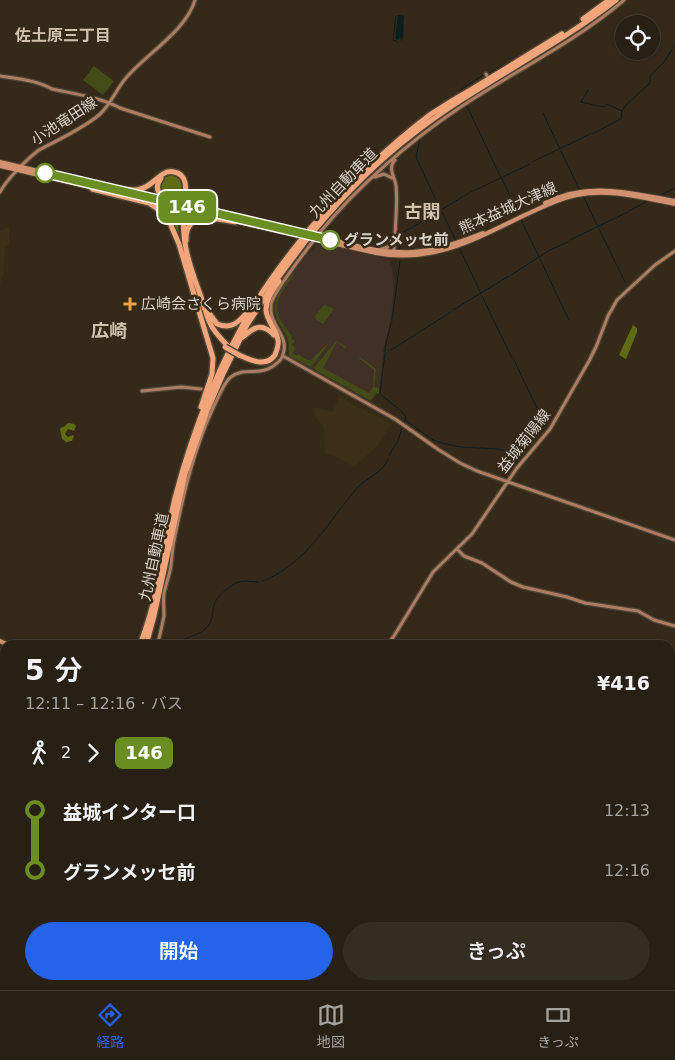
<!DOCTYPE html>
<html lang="ja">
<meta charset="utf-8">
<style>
:root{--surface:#282014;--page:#342d22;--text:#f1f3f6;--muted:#a5a3a0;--line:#443e34;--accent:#2563eb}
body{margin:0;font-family:"DejaVu Sans","Noto Sans JP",sans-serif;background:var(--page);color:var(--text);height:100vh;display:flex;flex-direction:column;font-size:19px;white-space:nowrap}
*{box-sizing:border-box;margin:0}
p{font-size:16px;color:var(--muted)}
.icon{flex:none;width:28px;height:28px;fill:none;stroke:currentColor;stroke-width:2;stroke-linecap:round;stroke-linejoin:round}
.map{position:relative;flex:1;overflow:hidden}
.side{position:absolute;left:0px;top:640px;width:675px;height:350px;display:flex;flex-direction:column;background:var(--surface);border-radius:15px 15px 0 0;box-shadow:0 1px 4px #0004,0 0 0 1px var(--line)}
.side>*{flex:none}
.badge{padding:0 10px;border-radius:8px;font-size:18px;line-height:32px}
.controls{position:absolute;left:615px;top:15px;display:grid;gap:10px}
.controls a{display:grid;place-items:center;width:45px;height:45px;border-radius:50%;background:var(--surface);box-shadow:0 1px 4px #0004,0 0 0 1px var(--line);font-size:25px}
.map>.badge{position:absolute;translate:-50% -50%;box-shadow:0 0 0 2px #fff}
.legs{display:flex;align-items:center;gap:8px;height:55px;padding:0 25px;font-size:16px}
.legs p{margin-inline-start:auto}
.overview{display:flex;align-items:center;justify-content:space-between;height:85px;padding:0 25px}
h1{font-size:28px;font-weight:600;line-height:38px}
.cta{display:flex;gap:10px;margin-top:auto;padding:10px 25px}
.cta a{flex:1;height:58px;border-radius:30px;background:var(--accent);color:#fff;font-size:20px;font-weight:600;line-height:58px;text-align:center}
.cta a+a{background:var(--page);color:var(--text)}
ul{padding:0 25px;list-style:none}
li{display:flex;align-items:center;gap:18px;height:60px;font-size:19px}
li i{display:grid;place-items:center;width:8px;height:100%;margin:0 6px;background:currentColor}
li i::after{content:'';width:12px;height:12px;margin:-6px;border:4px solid;border-radius:50%;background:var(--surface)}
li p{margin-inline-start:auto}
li:first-child i{background:linear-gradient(#0000 50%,currentColor 0)}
li:last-child i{background:linear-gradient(currentColor 50%,#0000 0)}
.tab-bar{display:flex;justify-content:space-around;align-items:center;height:70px;border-top:1px solid var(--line);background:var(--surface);font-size:14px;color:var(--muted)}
.tab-bar a{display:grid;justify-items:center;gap:2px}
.tab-bar .selected{color:var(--accent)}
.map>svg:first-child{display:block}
.commercial{fill:#413026}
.built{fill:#3d2f17}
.green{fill:#434b16}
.forest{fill:#5f6b11}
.water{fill:#0e1d20}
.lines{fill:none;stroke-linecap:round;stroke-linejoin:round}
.stream{stroke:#0e1d20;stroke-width:1}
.canal{stroke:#0e1d20;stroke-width:2.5}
.river{stroke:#0e1d20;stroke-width:4}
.secondary-casing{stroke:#4f4536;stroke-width:5.5}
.primary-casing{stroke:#4f4536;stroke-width:6}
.highway-casing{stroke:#4f4536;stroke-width:8}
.secondary{stroke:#ae7c60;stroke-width:3}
.primary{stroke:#d1916e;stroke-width:4}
.highway{stroke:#f2a57a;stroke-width:5}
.secondary-bridge-casing{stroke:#4f4536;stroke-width:5.5;stroke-linecap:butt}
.highway-bridge-casing{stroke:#4f4536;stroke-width:8;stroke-linecap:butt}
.secondary-bridge{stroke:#ae7c60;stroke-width:3}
.highway-bridge{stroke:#f2a57a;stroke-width:5}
.line-1-casing{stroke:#fff;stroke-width:11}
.line-1{stroke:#6b8e23;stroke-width:8}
.stop-1-dot{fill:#fff;stroke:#6b8e23;stroke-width:2.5}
.poi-dot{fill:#f7a148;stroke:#352a1a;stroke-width:2}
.labels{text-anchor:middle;stroke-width:5;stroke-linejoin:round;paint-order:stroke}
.street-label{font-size:15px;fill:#d8d1c7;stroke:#352a1a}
.stop-label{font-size:15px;font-weight:bold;fill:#d8d1c7;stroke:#352a1a;text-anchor:start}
.poi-label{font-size:15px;fill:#d8d1c7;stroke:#352a1a;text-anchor:start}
.neighbourhood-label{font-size:16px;font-weight:bold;fill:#d1c2ae;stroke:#352a1a}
.quarter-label{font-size:18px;font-weight:bold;fill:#d1c2ae;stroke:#352a1a}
</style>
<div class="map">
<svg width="675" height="990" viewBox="0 0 675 990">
<rect width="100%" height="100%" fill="#352a1a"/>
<!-- commercial -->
<path class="commercial" d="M318,243L387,259L390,261L392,267L394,285L391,319L384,346L379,394L376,395L371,401L289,356L288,353V341L274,313L273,304L278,293L295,269Z"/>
<!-- built -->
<path class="built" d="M8,227L9,228V245L5,246L3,275L0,284V231Z
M339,396L354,405L391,423L379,444L354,467L341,459L325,453L324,427L315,416L314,407L333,412Z"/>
<!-- green -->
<path class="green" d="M94,66L114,81L103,95L83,80Z
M293,273L294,274C286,286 272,301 279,317C282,324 288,330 292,337L291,339L295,341L292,345L296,348L293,353L297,356L298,354L307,360H311L332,339L311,367L289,356C288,351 290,346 288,340C287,334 282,329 279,323C268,302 281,290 293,273Z
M324,305L334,309L323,324L316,320L315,316Z
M336,341L346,347L345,348L337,342L323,368L369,393L373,387L374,370L359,358L360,357L376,369L374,387L379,388V393L375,394L371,401L315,370L314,368Z"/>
<!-- forest -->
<path class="forest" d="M172,175C185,179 182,190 180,201C166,196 155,196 163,178Z
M151,202L179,209L178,220L179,238L171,224Z
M633,325L637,328V332L626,359L619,355Z
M68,423L74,424L76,426L74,431L68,429L65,434L68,437L73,435L74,436L72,441L66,442L62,439L60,429L62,427H64Z"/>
<!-- water -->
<path class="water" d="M398,15L404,16L403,39L401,41L400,37L399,40L395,39Z"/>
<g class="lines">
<!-- stream -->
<path class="stream" d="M396,16L393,40L398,42
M488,74L503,65
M651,75L664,62L675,45
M588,90L581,102L603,107L607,104L622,111
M459,91L483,75
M467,106L501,178
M543,113L560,149
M592,134L621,119L622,111L626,105L649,84L650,82V76
M420,139L416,157L441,211
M561,151L579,189
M532,162L590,134
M502,179L518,213
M471,192L530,164
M661,195L675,188
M583,196L598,227
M629,211L648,201
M442,212L456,241
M521,220L539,257
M413,227L469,193
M599,229L625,282
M570,240L628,212
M400,249C396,235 399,234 411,228
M460,249L481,294
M540,259L569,320
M511,275L550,250L568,242
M482,296L512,358
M453,310L509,276
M391,350L451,312
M514,360L546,427
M380,393L385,353V347L392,320L400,261
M381,395L400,410
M401,411L406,417L404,423
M405,420L433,440L442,443L460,447L499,449L507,452L519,459
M389,455L398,441L402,428
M263,581C306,564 329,521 357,488C366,478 384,472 388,459
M173,645C182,638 195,637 204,630C214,622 211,616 214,605C215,598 231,584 239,582C245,580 252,582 258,582
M0,838L5,840
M0,908L5,909
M670,957H675
M0,979L5,980
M29,985L53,990
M166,990L167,985
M244,990L245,985
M551,990L552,985"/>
<!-- canal -->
<path class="canal" d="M0,831L5,828"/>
<!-- river -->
<path class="river" d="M670,687H675
M670,947H675"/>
<defs>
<path id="secondary" d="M486,74L487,76
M0,76C18,79 36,80 52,89C75,94 99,97 120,108L210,137
M395,160C387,169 395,176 396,186C398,204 395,222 395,240L394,242V252L395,253
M375,177L384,174L392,178
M0,192C7,179 27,159 39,150C58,140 82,129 99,115C111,105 116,89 126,78C146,54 186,31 195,0
M321,231C359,185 410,141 459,108C514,71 574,43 624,0
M381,249L388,247L392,240
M283,356L395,419L439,450L460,463L477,471L675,540
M142,391L181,387L201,389
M457,549L464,556L482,563L511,582L523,587L567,597L585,603L638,611L654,620L675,626
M157,645C160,636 162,625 164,616C164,608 163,600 164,593C166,585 168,578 170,571C172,561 172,550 174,541C183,495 194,448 214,406C218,398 224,382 231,377C244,366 261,378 277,363C280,361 282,358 283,354C289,338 273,327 271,312C271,309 271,306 271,304C274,291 302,256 311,244
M387,645L394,636L433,572L472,534L517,468L550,429L589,361L596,347L608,316L617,300L655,265L675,251
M255,990L257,985"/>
<path id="primary" d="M0,162L106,187
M0,166L94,188
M122,191L174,203
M147,201L215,217
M545,203C590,181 628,193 675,201
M198,209C239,219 281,229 324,238C353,245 383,254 413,252C438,250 460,242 483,233
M234,221L376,253C434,264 477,238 527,214C543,207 560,198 577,195C609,188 643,198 675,204
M0,641L9,645
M670,830H675"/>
<path id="highway" d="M583,19L609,0
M161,178C145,201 187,203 198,209
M91,187L92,189L149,203L162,212L166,216L170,223L179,244L213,358L212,374L201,407
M105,187C115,188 131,192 140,189C150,187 155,179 163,174C166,172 170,171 174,172C188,174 186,190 185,201
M184,213C181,244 191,269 201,297C204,306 206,315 210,323C214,332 220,338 227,345
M309,230C346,187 386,148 431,114C445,105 460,96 474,88C503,70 533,52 562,34
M313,232C343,196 376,162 413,134C477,84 552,50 616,0
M186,241C185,209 215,219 235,222
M209,313L217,324C232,330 239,322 248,311
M243,337C254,327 262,322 274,335
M239,355C250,360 266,368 275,355C277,350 279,345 278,340C276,329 267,321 266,310C266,299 273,290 279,281
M140,645C147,626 153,606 157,587C164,557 168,527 175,498C193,429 219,363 256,302C269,281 284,261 300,241
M146,645L154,616L185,474L207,411L223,374L247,325L277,279L304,243
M0,816L5,813
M0,821L5,818"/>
</defs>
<!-- secondary casing -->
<use href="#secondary" class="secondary-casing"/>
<!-- primary casing -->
<use href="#primary" class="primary-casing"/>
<!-- highway casing -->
<use href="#highway" class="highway-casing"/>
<!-- secondary -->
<use href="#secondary" class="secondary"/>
<!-- primary -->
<use href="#primary" class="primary"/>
<!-- highway -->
<use href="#highway" class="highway"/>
<defs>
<path id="secondary-bridge" d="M311,244L321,231"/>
<path id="highway-bridge" d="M184,213L185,201
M300,241L309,230
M304,243L313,232
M225,347L239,355"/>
</defs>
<!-- secondary-bridge casing -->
<use href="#secondary-bridge" class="secondary-bridge-casing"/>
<!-- highway-bridge casing -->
<use href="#highway-bridge" class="highway-bridge-casing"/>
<!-- secondary-bridge -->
<use href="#secondary-bridge" class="secondary-bridge"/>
<!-- highway-bridge -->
<use href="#highway-bridge" class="highway-bridge"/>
</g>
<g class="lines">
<defs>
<path id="line-1" d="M45,173L330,240"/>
</defs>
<!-- line-1 casing -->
<use href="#line-1" class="line-1-casing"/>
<!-- line-1 -->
<use href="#line-1" class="line-1"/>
</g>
<!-- markers -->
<g class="stop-1-dot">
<circle cx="45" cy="173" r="9"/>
<circle cx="330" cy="240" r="9"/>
</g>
<path class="poi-dot" d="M127.5 296.5h5v5h5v5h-5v5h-5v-5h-5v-5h5z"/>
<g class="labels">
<!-- street labels -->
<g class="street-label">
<text transform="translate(64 121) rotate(-33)" y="5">小池竜田線</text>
<text transform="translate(343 183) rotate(-46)" y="5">九州自動車道</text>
<text transform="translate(508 208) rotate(-24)" y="5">熊本益城大津線</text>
<text transform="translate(524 441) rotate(-52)" y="5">益城菊陽線</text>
<text transform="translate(154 557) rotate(-78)" y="5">九州自動車道</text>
</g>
<!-- stop labels -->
<g class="stop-label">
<text x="344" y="245">グランメッセ前</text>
</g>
<!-- poi labels -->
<g class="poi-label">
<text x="141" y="309">広崎会さくら病院</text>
</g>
<!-- neighbourhood labels -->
<g class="neighbourhood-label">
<text x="63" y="41">佐土原三丁目</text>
</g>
<!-- quarter labels -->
<g class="quarter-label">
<text x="422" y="218">古閑</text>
<text x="109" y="337">広崎</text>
</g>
</g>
</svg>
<div class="controls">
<a><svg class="icon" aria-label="locate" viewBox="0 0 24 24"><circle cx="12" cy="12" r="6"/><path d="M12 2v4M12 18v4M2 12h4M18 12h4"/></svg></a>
</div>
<b class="badge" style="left:187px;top:207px;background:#6b8e23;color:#fff">146</b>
<section class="side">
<div class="overview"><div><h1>5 分</h1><p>12:11 – 12:16 · バス</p></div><b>¥416</b></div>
<div class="legs"><svg class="icon" aria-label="walk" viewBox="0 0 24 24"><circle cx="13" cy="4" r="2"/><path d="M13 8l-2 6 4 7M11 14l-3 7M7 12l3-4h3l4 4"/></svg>2<svg class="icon" aria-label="forward" viewBox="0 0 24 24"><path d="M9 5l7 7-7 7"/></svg><b class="badge" style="background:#6b8e23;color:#fff">146</b></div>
<ul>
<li><i style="color:#6b8e23"></i><b>益城インター口</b><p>12:13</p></li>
<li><i style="color:#6b8e23"></i><b>グランメッセ前</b><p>12:16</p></li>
</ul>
<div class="cta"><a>開始</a><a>きっぷ</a></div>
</section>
</div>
<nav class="tab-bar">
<a class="selected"><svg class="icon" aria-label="directions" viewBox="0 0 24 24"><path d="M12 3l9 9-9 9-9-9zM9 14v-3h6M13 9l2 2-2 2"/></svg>経路</a>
<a><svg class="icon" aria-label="map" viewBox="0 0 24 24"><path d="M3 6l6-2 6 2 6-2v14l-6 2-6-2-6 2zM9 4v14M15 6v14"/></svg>地図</a>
<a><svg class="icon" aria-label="tickets" viewBox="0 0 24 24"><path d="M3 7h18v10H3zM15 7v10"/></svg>きっぷ</a>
</nav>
